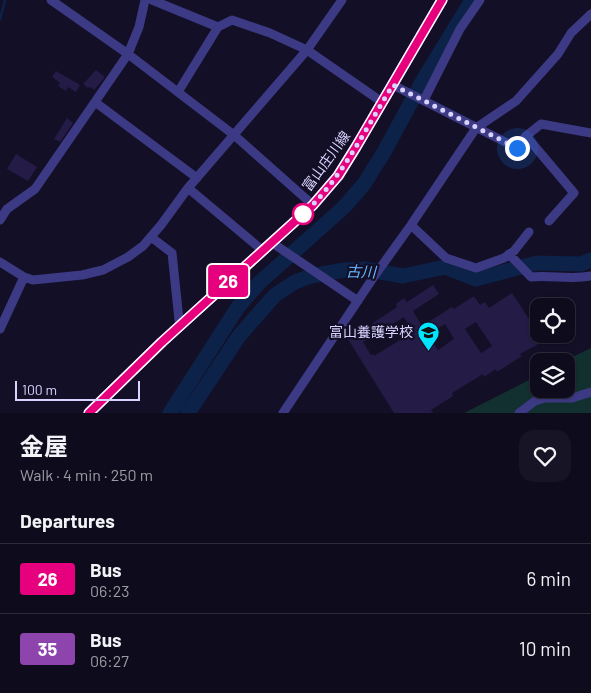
<!DOCTYPE html>
<meta charset="utf-8">
<style>
:root{--surface:#0e0b1c;--page:#171425;--text:#f1f3f6;--muted:#9b9ba3;--line:#2e2b3b}
body{margin:0;font-family:Barlow,"Noto Sans JP",sans-serif;background:var(--page);color:var(--text);height:100vh;display:flex;flex-direction:column;font-size:19px;white-space:nowrap}
*{box-sizing:border-box;margin:0}
p{font-size:16px;color:var(--muted)}
.icon{flex:none;width:28px;height:28px;fill:none;stroke:currentColor;stroke-width:2;stroke-linecap:round;stroke-linejoin:round}
.map{position:relative;height:413px;overflow:hidden}
.details{display:flex;flex-direction:column;background:var(--surface);flex:1}
.details>*{flex:none}
.badge{padding:0 10px;border-radius:4px;font-size:18px;line-height:32px}
.tools{position:absolute;left:530px;top:298px;display:grid;gap:10px}
.tools a{display:grid;place-items:center;width:45px;height:45px;border-radius:10px;background:var(--surface);box-shadow:0 1px 4px #0004,0 0 0 1px var(--line);font-size:25px}
.scale{position:absolute;left:15px;bottom:12px;width:125px;box-sizing:border-box;padding-left:5px;border:2px solid #d9d4ff;border-top:0;font-size:14px;line-height:18px;white-space:nowrap;color:#d9d4ff;-webkit-text-stroke:4px #130f26;paint-order:stroke}
.you{position:absolute;width:25px;height:25px;margin:-12px;border:4px solid #fff;border-radius:50%;background:#1a73e8;box-shadow:0 0 0 8px #1a73e833}
.map>.badge{position:absolute;translate:-50% -50%;box-shadow:0 0 0 2px #fff}
h2{padding:0 20px;font-size:19px;line-height:45px}
.round{display:grid;place-items:center;flex:none;width:52px;height:52px;border-radius:15px;background:var(--page)}
.head{display:flex;align-items:center;justify-content:space-between;height:85px;padding:0 20px}
h1{font-size:24px;font-weight:700;line-height:38px}
ul{padding:0;list-style:none}
li{display:flex;align-items:center;gap:15px;height:70px;padding:0 20px;border-top:1px solid var(--line)}
li div{flex:1}
li b{display:block;font-size:19px}
li em{font-style:normal}
li .badge{min-width:55px;font-weight:700;text-align:center}
.map>svg:first-child{display:block}
.green{fill:#12302f}
.lines{fill:none;stroke-linecap:round;stroke-linejoin:round}
.stream{stroke:#0c2248;stroke-width:2.5}
.river{stroke:#0c2248;stroke-width:15}
.building{fill:#241b47;fill-rule:evenodd}
.minor{stroke:#3d3a85;stroke-width:9}
.major{stroke:#c25bff;stroke-width:11}
.line-casing{stroke:#fff;stroke-width:11}
.line{stroke:#e6007e;stroke-width:8}
.walk{stroke:#d9d4ff;stroke-width:5;stroke-dasharray:0 9}
.stop-dot{fill:#fff;stroke:#e6007e;stroke-width:2.5}
.labels{text-anchor:middle;stroke-width:4.5;stroke-linejoin:round;paint-order:stroke}
.street-label{font-size:14px;fill:#d9d4ff;stroke:#130f26}
.poi-label{font-size:14px;fill:#d9d4ff;stroke:#130f26;text-anchor:end}
.water-label{font-size:15px;font-style:italic;fill:#62b6ff;stroke:#130f26}
</style>
<div class="map">
<svg width="591" height="413" viewBox="0 0 591 413">
<rect width="100%" height="100%" fill="#130f26"/>
<!-- green -->
<path class="green" d="M591,348V413H464L539,375V389H566V361H564Z"/>
<g class="lines">
<!-- stream -->
<path class="stream" d="M0,19L5,0"/>
<!-- river -->
<path class="river" d="M170,413L238,307L259,283L344,207L364,184L384,152L422,82L472,0
M188,413L239,336L275,295L295,282L311,276L344,270L364,269L403,276L445,267L476,279L537,263L581,264L591,260"/>
</g>
<!-- building -->
<path class="building" d="M96,70L105,77L94,90L90,87L88,88L83,84Z
M56,71L80,85L76,92L68,87L66,91L58,86L60,83L52,77Z
M67,118L73,123L60,142L54,139Z
M16,154L37,167L28,181L7,169Z
M433,285L439,294L413,311L422,326L452,307L454,309L474,296L480,305L485,302L489,308L512,293L531,322L539,318V334H557L520,354L522,356L497,372L496,369L484,377L483,374L452,393L453,396L431,410L433,413H394L346,336L357,329L359,332L397,307L396,304L404,298L407,302ZM404,317L413,332L374,356L373,354L371,355L363,342ZM476,322L492,346L481,353L465,329ZM445,324L454,339L438,350L428,335Z"/>
<g class="lines">
<!-- minor -->
<path class="minor" d="M51,0L128,54L234,135L313,205
M152,0L218,27L232,20L270,33L307,50L382,102
M393,85L517,148L526,136L541,124L591,133
M178,92L218,27
M424,100L460,29L480,0
M95,102L197,178
M526,136L574,193L549,221
M188,188L262,250
M0,220L7,209L35,189L128,54L139,27L145,0
M411,225L446,258L476,268L504,258L514,251L529,232
M151,237L172,253L179,320L182,324
M271,242L358,301
M509,254L531,277C551,275 571,280 591,276
M0,262L24,277L33,280L82,275L103,270L128,257L143,246L161,225L188,188L307,50L342,0
M0,329L24,277
M283,413L373,278L411,225L476,128L516,101L558,54L571,33L591,14
M519,413L535,401L545,398H572L591,392"/>
<!-- major -->
<path class="major" d="M89,413L162,342L313,205L338,176L356,147L442,0"/>
</g>
<g class="lines">
<defs>
<path id="line" d="M89,413L162,342L313,205L338,176L356,147L442,0"/>
</defs>
<!-- line casing -->
<use href="#line" class="line-casing"/>
<!-- line -->
<use href="#line" class="line"/>
<!-- walk -->
<path class="walk" d="M303,214L299,218C341,181 364,131 393,85L517,148"/>
</g>
<!-- icons -->
<defs>
<symbol id="school-pin" viewBox="-11 -11 22 30"><path d="M0 17L-7.5 6A9.5 9.5 0 1 1 7.5 6Z" fill="#00e5ff" stroke="#130f26"/><path d="M0-5L7-2L0 1L-7-2ZM-4 1L0 2.5L4 1V4Q0 6-4 4Z" fill="#111"/></symbol>
</defs>
<g fill-rule="evenodd">
<use href="#school-pin" x="416" y="320" width="25" height="34"/>
</g>
<!-- markers -->
<circle class="stop-dot" cx="303" cy="214" r="10"/>
<g class="labels">
<!-- street labels -->
<g class="street-label">
<text transform="translate(326 161) rotate(-54)" y="5">富山庄川線</text>
</g>
<!-- poi labels -->
<g class="poi-label">
<text x="413" y="337">富山養護学校</text>
</g>
<!-- water labels -->
<g class="water-label">
<text transform="translate(361 272) rotate(2)" y="5">古川</text>
</g>
</g>
</svg>
<div class="tools">
<a><svg class="icon" aria-label="locate" viewBox="0 0 24 24"><circle cx="12" cy="12" r="6"/><path d="M12 2v4M12 18v4M2 12h4M18 12h4"/></svg></a>
<a><svg class="icon" aria-label="layers" viewBox="0 0 24 24"><path d="M12 4l9 5-9 5-9-5zM3 14l9 5 9-5"/></svg></a>
</div>
<div class="scale">100 m</div>
<div class="you" style="left:517px;top:148px"></div>
<b class="badge" style="left:228px;top:281px;background:#e6007e;color:#fff">26</b>
</div>
<section class="details">
<div class="head"><div><h1>金屋</h1><p>Walk · 4 min · 250 m</p></div><a class="round"><svg class="icon" aria-label="heart" viewBox="0 0 24 24"><path d="M12 20l-8-8c-3-5 5-10 8-4 3-6 11-1 8 4z"/></svg></a></div>
<h2>Departures</h2>
<ul>
<li><span class="badge" style="background:#e6007e;color:#fff">26</span><div><b>Bus</b><p>06:23</p></div><em>6 min</em></li>
<li><span class="badge" style="background:#8e44ad;color:#fff">35</span><div><b>Bus</b><p>06:27</p></div><em>10 min</em></li>
</ul>
</section>
